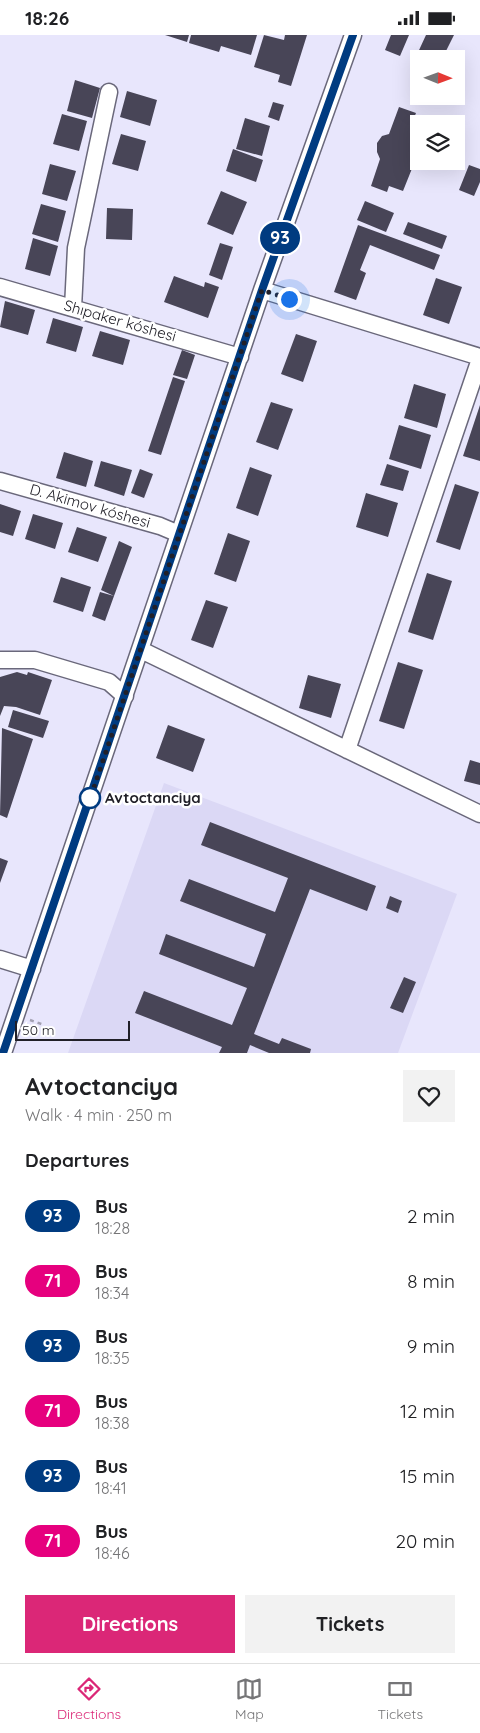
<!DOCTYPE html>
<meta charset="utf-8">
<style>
:root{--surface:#fff;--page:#f2f2f2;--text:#202124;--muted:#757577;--line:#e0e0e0;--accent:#db2777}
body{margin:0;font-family:Quicksand,sans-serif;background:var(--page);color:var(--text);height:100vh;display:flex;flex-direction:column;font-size:19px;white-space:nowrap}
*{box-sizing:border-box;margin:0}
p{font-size:16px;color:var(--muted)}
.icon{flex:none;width:28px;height:28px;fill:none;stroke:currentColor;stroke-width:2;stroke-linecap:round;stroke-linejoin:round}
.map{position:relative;height:1018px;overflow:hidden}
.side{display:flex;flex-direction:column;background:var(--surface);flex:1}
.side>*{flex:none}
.badge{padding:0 10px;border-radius:16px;font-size:18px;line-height:32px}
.needle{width:32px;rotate:91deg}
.fabs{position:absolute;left:410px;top:15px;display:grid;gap:10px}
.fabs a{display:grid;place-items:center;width:55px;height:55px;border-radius:0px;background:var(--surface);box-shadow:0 5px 20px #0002;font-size:25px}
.scale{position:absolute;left:15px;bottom:12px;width:115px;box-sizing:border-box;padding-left:5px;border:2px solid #212028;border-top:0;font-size:14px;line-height:18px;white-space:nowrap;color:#212028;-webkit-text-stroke:4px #fff;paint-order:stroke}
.you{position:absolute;width:25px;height:25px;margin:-12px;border:4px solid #fff;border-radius:50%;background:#1a73e8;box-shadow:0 0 0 8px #1a73e833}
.map>.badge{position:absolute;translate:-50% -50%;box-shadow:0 0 0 2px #fff}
h2{padding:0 25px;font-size:19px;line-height:45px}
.round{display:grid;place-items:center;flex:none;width:52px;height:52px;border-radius:0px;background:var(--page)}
.headline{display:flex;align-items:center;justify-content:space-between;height:85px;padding:0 25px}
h1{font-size:24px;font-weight:800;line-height:38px}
.cta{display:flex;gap:10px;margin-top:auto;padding:10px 25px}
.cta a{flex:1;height:58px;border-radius:0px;background:var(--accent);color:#fff;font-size:20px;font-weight:800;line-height:58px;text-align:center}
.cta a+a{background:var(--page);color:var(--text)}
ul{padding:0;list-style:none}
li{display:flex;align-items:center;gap:15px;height:65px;padding:0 25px}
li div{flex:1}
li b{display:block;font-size:19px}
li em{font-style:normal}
li .badge{min-width:55px;font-weight:700;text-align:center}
.status{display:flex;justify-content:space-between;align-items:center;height:35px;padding:0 25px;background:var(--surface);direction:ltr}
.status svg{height:14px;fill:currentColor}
.menu{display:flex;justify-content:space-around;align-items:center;height:70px;border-top:1px solid var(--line);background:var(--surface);font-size:14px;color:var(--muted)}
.menu a{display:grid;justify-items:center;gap:2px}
.menu .selected{color:var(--accent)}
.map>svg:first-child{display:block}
.built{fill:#dbd8f5}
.building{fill:#484557}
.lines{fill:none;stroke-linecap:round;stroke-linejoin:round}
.minor-casing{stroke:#6a687b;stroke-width:19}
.path{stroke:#a3a1b2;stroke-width:2.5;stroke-dasharray:4 4;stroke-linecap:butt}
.minor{stroke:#fff;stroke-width:16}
.line-casing{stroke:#fff;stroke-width:11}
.line{stroke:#003b80;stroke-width:8}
.walk{stroke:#212028;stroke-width:5;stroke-dasharray:0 9}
.stop-dot{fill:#fff;stroke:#003b80;stroke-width:2.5}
.labels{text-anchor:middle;stroke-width:5;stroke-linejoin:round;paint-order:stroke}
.street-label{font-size:15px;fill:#212028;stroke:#fff}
.stop-label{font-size:15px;font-weight:bold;fill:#212028;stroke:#fff;text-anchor:start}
</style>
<div class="status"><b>18:26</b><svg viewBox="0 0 49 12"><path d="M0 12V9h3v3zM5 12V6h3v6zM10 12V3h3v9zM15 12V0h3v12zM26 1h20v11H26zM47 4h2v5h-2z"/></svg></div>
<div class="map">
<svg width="480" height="1018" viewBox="0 0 480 1018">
<rect width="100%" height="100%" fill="#e8e6fc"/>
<!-- built -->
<path class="built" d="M164,748L457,859L398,1018H68Z"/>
<!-- building -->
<path class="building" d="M165,0H189L187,7Z
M191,0H257L251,20L221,11L219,17L189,8Z
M264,0L284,5L285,0H307L291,51L278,47L280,40L254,32Z
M391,0H409L400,21L385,15Z
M426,0H454L442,24H419V28L414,26Z
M75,45L100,53L92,83L67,76Z
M127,56L157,65L150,91L120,82Z
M273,67L284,70L279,86L268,82Z
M399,72L416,78L414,83L429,88L419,89L420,126L417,133L413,131L403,156L389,151L387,157L371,151L380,124L377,117V108L382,101L389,99Z
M62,79L87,86L79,116L53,109Z
M245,83L270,91L262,121L236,114Z
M121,99L146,106L138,136L112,129Z
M233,114L263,125L256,147L226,136Z
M50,129L76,136L67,166L42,159Z
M469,130L480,134V147L474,161L459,155Z
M221,156L247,167L233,200L207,189Z
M365,166L394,178L386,197L357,185Z
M41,169L66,176L58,207L32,199Z
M107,173L133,174L132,205L106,204Z
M408,187L447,201L442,214L403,199Z
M358,190L440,220L434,235L370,210L360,235L366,238L356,265L334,257Z
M33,203L58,211L50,241L25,234Z
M220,208L233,212L222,245L209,240Z
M174,241L204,252L205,247L219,252L208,283L164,267Z
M436,243L462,252L449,289L423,280Z
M5,266L35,275L28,300L0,292Z
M53,283L83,292L76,317L46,308Z
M100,296L130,305L123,330L92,321Z
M296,299L317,306L303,347L281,339Z
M182,315L195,320L187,344L173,340Z
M173,342L185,346L161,420L148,416Z
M414,349L446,359L437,393L404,383Z
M271,367L293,374L278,415L256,407Z
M480,370V426L463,421Z
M399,390L431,400L421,434L389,424Z
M64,417L93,426L86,452L56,443Z
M101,426L132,435L124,461L94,451Z
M387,429L409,436L403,456L380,450Z
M250,432L272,440L258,481L236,473Z
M140,434L153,439L144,463L131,458Z
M455,449L479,457L460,515L436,507Z
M366,458L398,468L388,502L356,492Z
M0,469L21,476L13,501L0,497Z
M33,479L63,488L55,514L25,504Z
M77,492L107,502L98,527L68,517Z
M228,498L250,506L236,547L214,539Z
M119,506L132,512L114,561L101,555Z
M427,538L452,546L433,605L408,597Z
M61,542L91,552L83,577L53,567Z
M100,557L114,561L105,586L92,581Z
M206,565L228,572L213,613L191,605Z
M398,627L423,635L404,694L379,686Z
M17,637L27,640L28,637L52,645L40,680L16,672L4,671L0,681V642Z
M308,640L341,649L331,683L299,673Z
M13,675L49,686L43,703L8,692Z
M168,690L205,704L193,737L156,723Z
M2,693L33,704L7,783L0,780Z
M470,725L480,728V750L464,746Z
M210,787L376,851L367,876L310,854L254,999L279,1009L282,1003L311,1014L310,1018H269L250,1010L247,1018H219L222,1012L135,978L144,956L232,990L247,953L159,919L166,899L254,932L266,899L180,866L189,844L275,877L288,843L201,810Z
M0,823L8,826L0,848Z
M390,861L402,866L398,878L386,873Z
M404,942L416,947L403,978L390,973Z"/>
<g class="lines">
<defs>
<path id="minor" d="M0,252L240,322
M262,255L480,322
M73,273L76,213L109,57
M0,446L160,491L179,499
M141,615L480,779
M0,625H35L109,647L125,661
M347,715L480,324
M0,924L32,934
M3,1018L262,255L353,0"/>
</defs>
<!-- minor casing -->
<use href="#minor" class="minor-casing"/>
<!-- path -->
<path class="path" d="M30,985L44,990"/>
<!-- minor -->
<use href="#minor" class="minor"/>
</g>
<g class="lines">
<defs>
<path id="line" d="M3,1018L262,255L353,0"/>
</defs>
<!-- line casing -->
<use href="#line" class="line-casing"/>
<!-- line -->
<use href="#line" class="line"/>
<!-- walk -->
<path class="walk" d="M90,763L88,770L262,255L289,264"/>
</g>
<!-- markers -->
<circle class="stop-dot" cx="90" cy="763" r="10"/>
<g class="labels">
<!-- street labels -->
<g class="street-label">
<text transform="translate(120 286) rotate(16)" y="5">Shıpaker kóshesi</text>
<text transform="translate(90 471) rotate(16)" y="5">D. Akimov kóshesi</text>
</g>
<!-- stop labels -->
<g class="stop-label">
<text x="105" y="768">Avtoctanciya</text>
</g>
</g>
</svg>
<div class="fabs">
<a><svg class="needle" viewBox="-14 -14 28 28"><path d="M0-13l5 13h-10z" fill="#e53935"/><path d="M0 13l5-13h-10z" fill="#757577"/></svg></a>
<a><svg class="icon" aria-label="layers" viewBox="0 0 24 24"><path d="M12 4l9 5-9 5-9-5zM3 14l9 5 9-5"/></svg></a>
</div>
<div class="scale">50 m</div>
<div class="you" style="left:289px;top:264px"></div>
<b class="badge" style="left:280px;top:203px;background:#003b80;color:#fff">93</b>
</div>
<section class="side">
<div class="headline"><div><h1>Avtoctanciya</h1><p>Walk · 4 min · 250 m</p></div><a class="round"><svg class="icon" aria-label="heart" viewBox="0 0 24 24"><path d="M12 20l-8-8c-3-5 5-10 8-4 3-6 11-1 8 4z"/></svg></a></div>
<h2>Departures</h2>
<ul>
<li><span class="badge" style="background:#003b80;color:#fff">93</span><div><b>Bus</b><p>18:28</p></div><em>2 min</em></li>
<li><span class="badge" style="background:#e6007e;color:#fff">71</span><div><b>Bus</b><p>18:34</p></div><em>8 min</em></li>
<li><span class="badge" style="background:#003b80;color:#fff">93</span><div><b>Bus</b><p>18:35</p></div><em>9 min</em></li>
<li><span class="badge" style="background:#e6007e;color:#fff">71</span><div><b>Bus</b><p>18:38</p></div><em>12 min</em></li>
<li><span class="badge" style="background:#003b80;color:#fff">93</span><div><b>Bus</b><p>18:41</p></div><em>15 min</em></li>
<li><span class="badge" style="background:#e6007e;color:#fff">71</span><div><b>Bus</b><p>18:46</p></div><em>20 min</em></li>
</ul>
<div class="cta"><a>Directions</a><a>Tickets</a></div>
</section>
<nav class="menu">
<a class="selected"><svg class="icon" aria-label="directions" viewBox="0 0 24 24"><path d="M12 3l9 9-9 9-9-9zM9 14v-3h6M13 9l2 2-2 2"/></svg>Directions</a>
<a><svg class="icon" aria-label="map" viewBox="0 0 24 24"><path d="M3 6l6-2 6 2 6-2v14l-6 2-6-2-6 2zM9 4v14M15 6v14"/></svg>Map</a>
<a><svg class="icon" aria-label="tickets" viewBox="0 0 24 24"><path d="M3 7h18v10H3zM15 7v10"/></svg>Tickets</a>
</nav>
